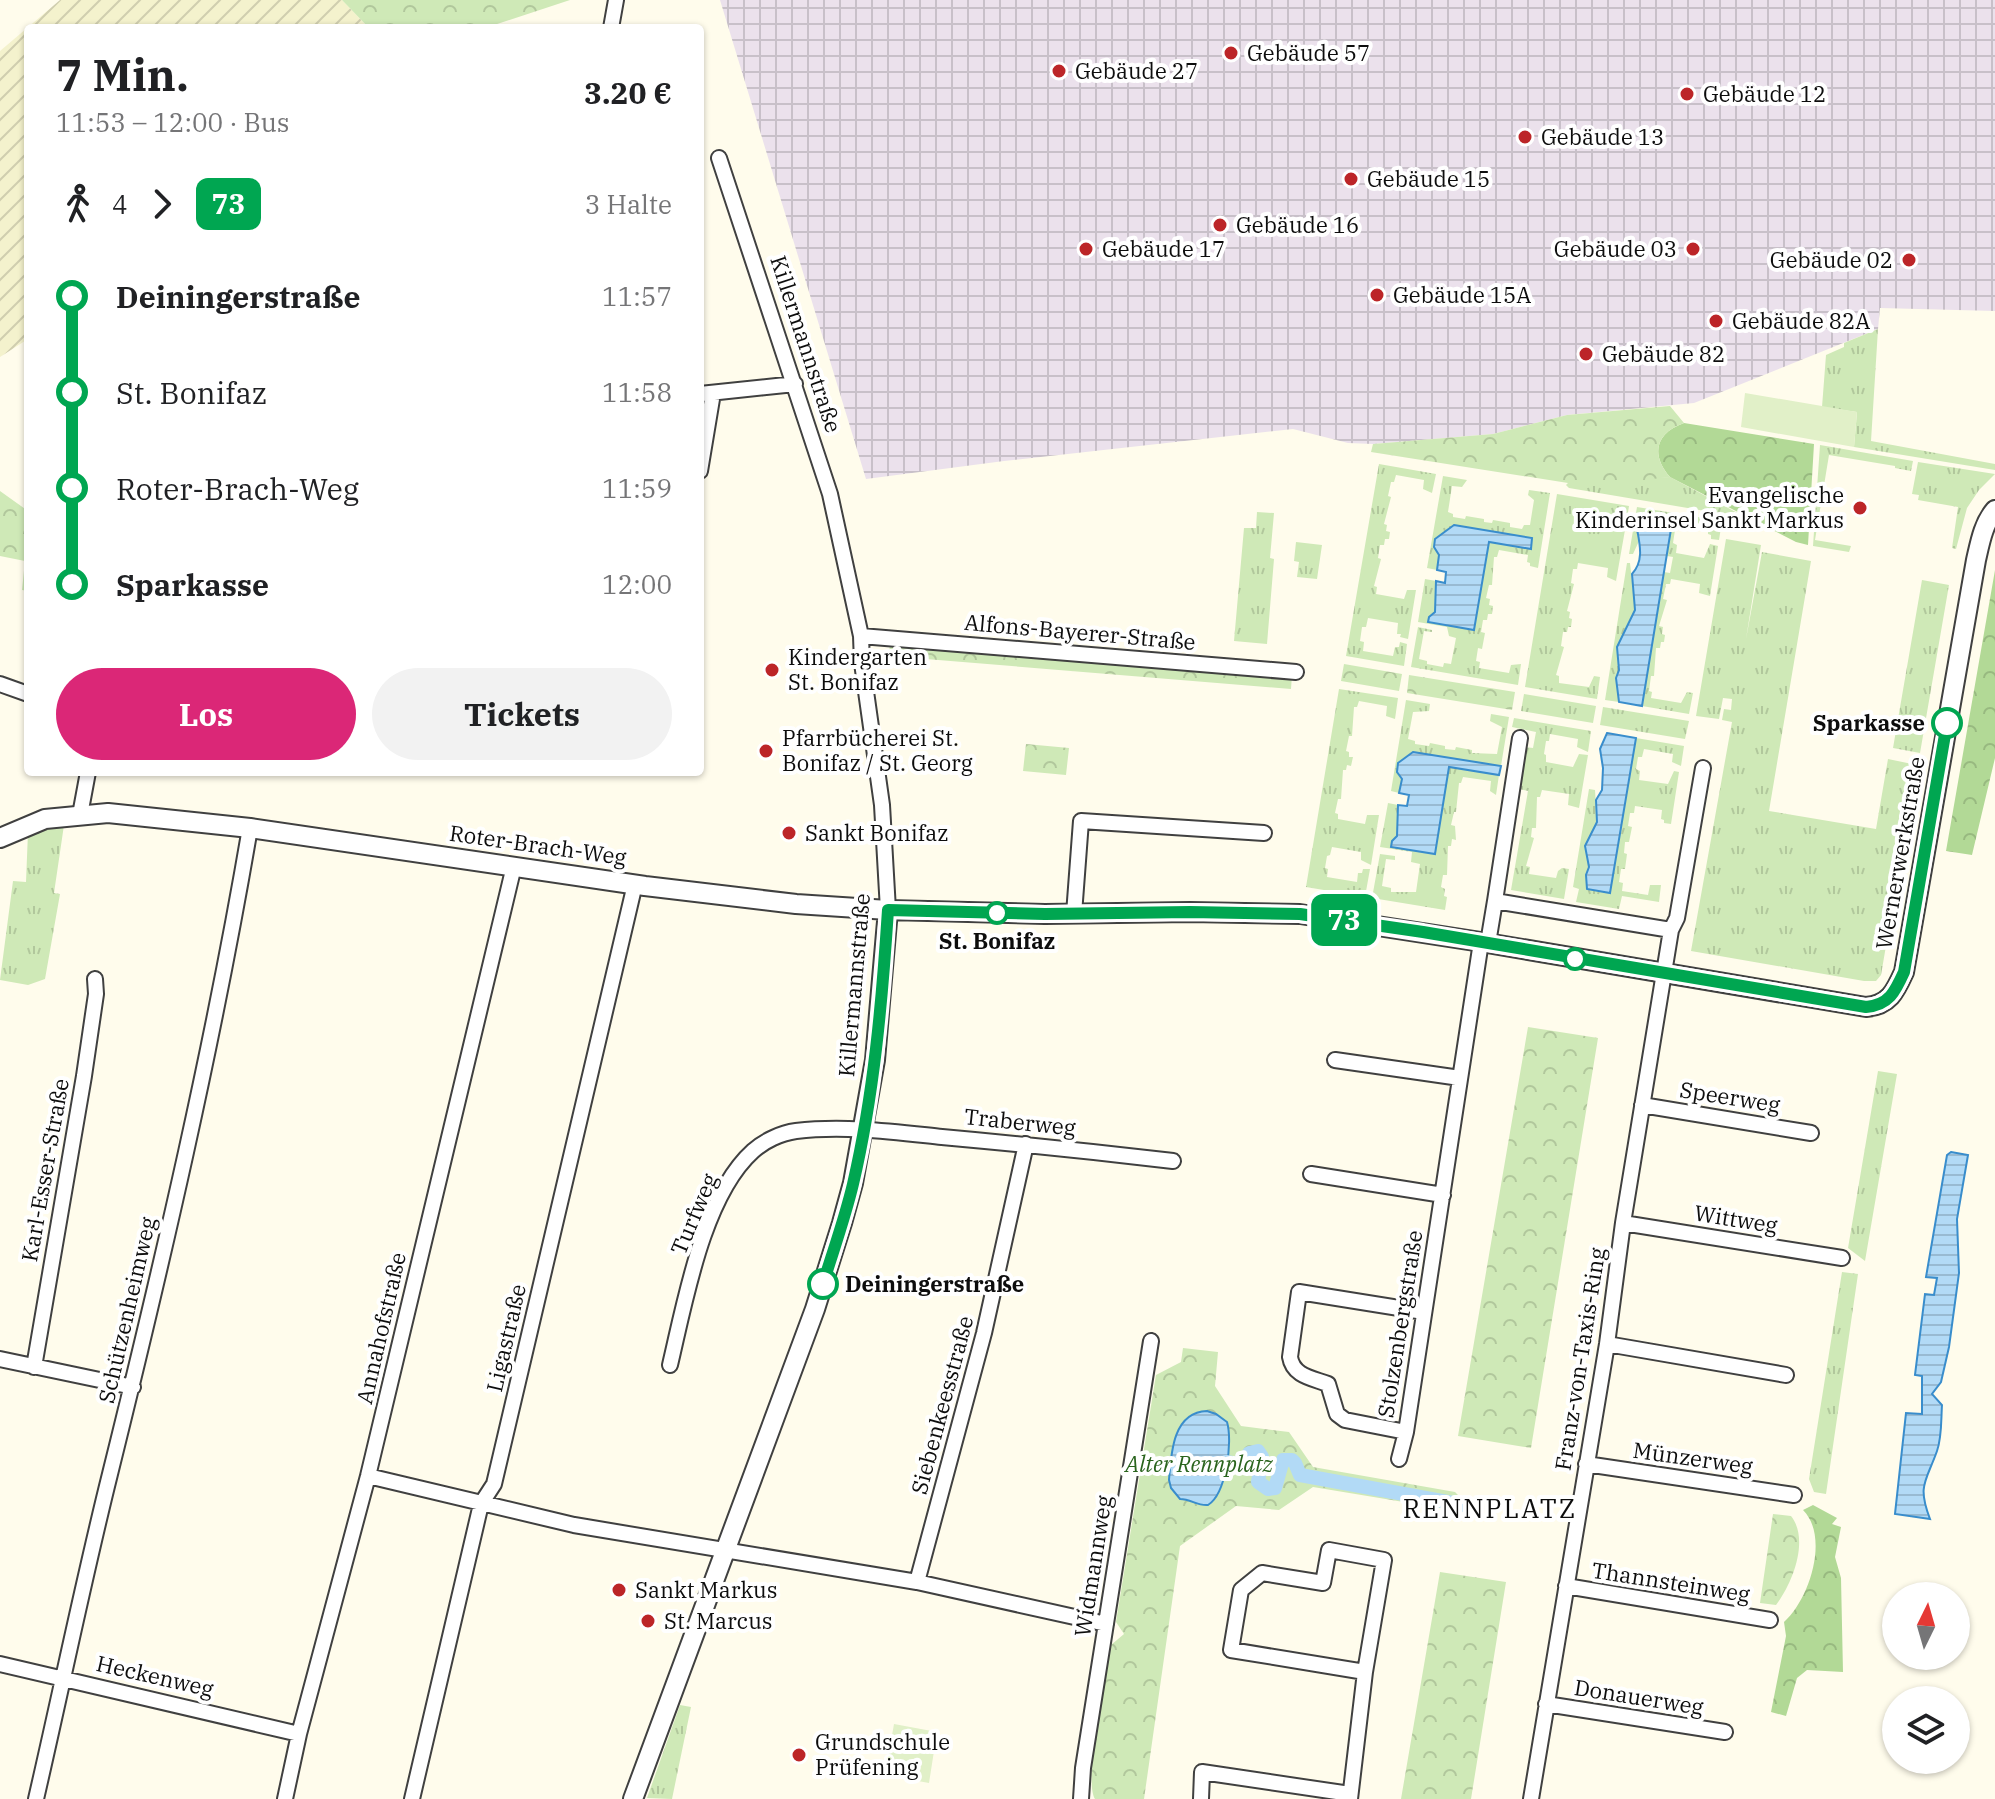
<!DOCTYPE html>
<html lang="de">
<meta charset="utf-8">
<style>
:root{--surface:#fff;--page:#f2f2f2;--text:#202124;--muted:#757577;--accent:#db2777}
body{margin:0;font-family:"IBM Plex Serif",serif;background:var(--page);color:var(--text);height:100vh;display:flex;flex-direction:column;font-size:30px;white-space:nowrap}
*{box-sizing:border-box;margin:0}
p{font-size:26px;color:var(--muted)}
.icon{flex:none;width:44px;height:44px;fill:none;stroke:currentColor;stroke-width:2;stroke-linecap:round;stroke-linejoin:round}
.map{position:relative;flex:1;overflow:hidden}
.sheet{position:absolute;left:24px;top:24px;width:680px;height:752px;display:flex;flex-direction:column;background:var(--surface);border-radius:8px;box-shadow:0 2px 6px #0004}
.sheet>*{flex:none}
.badge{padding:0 16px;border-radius:12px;font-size:28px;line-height:52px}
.needle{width:52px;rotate:5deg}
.controls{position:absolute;left:1882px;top:1582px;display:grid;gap:16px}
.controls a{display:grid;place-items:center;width:88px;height:88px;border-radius:50%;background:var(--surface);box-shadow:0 2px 6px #0004;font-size:40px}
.map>.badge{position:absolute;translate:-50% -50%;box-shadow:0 0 0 4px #fff}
.legs{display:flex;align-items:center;gap:12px;height:88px;padding:0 32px;font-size:26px}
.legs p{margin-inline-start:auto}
.overview{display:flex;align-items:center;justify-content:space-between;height:136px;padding:0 32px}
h1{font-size:44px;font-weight:700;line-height:60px}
.cta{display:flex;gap:16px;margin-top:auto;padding:16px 32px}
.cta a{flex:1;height:92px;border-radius:48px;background:var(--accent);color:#fff;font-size:32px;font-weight:700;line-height:92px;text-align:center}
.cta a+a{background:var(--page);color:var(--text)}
ul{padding:0 32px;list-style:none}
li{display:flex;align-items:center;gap:28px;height:96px;font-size:30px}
li i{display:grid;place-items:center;width:12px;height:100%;margin:0 10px;background:currentColor}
li i::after{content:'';width:20px;height:20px;margin:-10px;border:6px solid;border-radius:50%;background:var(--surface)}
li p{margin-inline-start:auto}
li:first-child i{background:linear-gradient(#0000 50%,currentColor 0)}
li:last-child i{background:linear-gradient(currentColor 50%,#0000 0)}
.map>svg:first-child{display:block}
.industrial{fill:url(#industrial-grid)}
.farmland{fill:url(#farmland-furrows)}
.grass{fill:url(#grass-tufts)}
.forest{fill:url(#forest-crowns)}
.park{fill:url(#park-crowns)}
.pitch{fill:#e1f0c8}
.water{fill:url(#water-rules);stroke:#398dcc;stroke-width:2}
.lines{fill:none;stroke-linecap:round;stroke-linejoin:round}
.canal{stroke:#b2daf6;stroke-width:14}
.minor-casing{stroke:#404040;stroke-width:18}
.tertiary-casing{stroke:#404040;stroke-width:22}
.minor{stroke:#fff;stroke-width:14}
.tertiary{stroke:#fff;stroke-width:18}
.line-1-casing{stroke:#fff;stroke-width:18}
.line-1{stroke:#00a651;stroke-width:12}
.poi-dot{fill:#bc2528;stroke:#fff;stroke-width:3}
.stop-1-dot{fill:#fff;stroke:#00a651;stroke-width:4}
.labels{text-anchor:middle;stroke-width:8;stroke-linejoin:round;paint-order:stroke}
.poi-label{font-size:22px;fill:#0d0d0d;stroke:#fff;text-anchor:start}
.street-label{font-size:22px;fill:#0d0d0d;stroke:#fff}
.stop-label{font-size:22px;font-weight:bold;fill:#0d0d0d;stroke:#fff;text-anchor:end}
.park-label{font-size:22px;font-style:italic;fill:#2a641d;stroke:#fff}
.quarter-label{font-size:26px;letter-spacing:2px;fill:#0d0d0d;stroke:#fff}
</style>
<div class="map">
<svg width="1995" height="1799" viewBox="0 0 1995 1799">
<defs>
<pattern id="industrial-grid" width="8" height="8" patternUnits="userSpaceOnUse" patternTransform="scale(2)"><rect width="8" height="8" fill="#ebe1ec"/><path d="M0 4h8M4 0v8" fill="none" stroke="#c8c0c9"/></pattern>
<pattern id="farmland-furrows" width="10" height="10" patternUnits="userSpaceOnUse" patternTransform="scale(2)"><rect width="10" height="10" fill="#f4f2cd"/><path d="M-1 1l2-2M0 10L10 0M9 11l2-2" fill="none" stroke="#d0ceaf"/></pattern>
<pattern id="grass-tufts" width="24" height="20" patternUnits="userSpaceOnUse" patternTransform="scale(2)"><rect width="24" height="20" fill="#cfe9b7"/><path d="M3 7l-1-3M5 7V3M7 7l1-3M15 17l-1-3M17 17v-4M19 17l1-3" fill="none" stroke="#b1c79c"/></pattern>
<pattern id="forest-crowns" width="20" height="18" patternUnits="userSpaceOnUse" patternTransform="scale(2)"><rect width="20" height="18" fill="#b2d996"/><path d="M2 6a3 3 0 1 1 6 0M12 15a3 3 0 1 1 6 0" fill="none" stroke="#98b980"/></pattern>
<pattern id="park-crowns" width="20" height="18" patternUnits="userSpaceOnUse" patternTransform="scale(2)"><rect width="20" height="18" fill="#cfe9b7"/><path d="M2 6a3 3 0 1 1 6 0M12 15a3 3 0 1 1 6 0" fill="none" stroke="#b1c79c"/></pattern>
<pattern id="water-rules" width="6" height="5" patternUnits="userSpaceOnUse" patternTransform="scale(2)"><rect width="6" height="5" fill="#b2daf6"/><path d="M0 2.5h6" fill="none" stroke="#98bad2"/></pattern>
</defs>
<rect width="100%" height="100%" fill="#fffcec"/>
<!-- industrial -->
<path class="industrial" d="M720,0H1995V311L1880,308L1878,329L1694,403L1567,415L1493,434L1373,444L1348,443L1293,429L1004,461L866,479Z"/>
<!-- farmland -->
<path class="farmland" d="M60,0H342L369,28H28V339L0,357V51Z"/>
<!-- grass -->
<path class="grass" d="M1878,329L1871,441L1995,464V470L1854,447L1857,412L1822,407L1826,355L1844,347V343Z
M1820,445L1913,461L1911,471L1895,468V466L1829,455L1815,540L1851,546L1849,552L1813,546Z
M1918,462L1995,474L1979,490L1967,508L1956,549L1952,548L1958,507L1918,500L1919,495L1912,494Z
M1379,464L1436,474L1432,493L1423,489L1424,480L1396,475L1394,482H1391L1388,496L1391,497L1384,524L1387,525L1386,531L1390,532L1389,539H1385L1384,545H1380L1378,558L1381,559L1374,586L1377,587L1376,594L1404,599L1407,590H1416L1408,639L1400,637L1401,634H1397L1398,623L1368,618L1366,627H1362L1360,641L1364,642L1363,651L1393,656L1395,647H1399L1400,642L1407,644L1404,666L1346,656Z
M1443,476L1467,480L1462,487L1452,486L1448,512L1453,514V517L1465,519L1466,516L1484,519V522L1492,523L1493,520L1510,523V527L1522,529L1524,525H1530L1534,500L1528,495L1529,490L1550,493L1538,568L1530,566V563L1527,562L1528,555L1499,550L1497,557H1494L1492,585H1489L1486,598L1490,599L1489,605L1493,606L1492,614H1488L1487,620H1483L1481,632L1485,633L1482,649L1478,648L1476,661L1480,662L1479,668L1509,673L1511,665L1521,664L1518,685L1411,667L1418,627L1432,630V632L1424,631L1419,659L1427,661V664L1443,667L1444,663L1451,664L1456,638L1449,636L1447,627L1418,622L1425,579L1436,581L1435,612L1429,617L1428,622L1489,542L1531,548L1532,539L1454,525L1439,555L1437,570L1427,568Z
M1670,477L1747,518L1569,488L1566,485L1570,481Z
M1557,494L1629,506L1626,525H1618V529L1625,530L1616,581L1607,577L1608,568L1578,563L1577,569H1573L1571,583L1574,584L1567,611L1570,612L1569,618L1572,619L1571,627H1568L1567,632H1563L1561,646L1564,647L1556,675L1559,676V683L1589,687L1594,676L1600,677L1597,699L1525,687Z
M1637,507L1722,521L1719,540L1711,539V535L1708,534V525L1681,520L1679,530H1675L1673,543L1677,545L1676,553L1704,558L1710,544L1718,546L1710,596L1699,593L1700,584L1671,579L1670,584H1666L1663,599L1667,600L1659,626L1663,627L1662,634L1665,635L1664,642H1661L1660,648H1656L1654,676H1651L1649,691L1652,692L1651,698L1681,703L1687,692L1693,693L1689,714L1642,706L1664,572L1670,573L1673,557L1667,556L1672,523L1637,529L1639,541L1633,554H1629Z
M1257,512L1274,513L1270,558L1274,559L1267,644L1234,641L1244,528H1256Z
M1726,539L1761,545L1746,639L1762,552L1811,561L1769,811L1876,829L1888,759L1917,765L1881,975L1876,981H1864L1691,951L1732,722L1722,720L1724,709L1731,710L1732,699L1723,698L1719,719L1696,716Z
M1296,542L1322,545L1317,579L1297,577L1299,562L1294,561Z
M1627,563H1630L1635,609L1617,647L1619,670L1616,678L1619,702L1605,700Z
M1922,580L1949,585L1920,753L1893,748Z
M1339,689L1398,698L1395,719L1386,716L1387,706L1359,701L1357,707H1354L1352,736H1349L1346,751L1349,752V757H1353L1351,766L1347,765L1346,770H1343L1341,799H1338L1335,813L1338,814V819L1365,824L1367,815H1379L1371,865L1361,860V852L1332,847L1330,855L1327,856L1325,868L1328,869L1327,877L1357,882L1358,873H1362L1363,869H1370L1365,897L1306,887Z
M1524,694L1596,706L1593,723L1521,711Z
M1406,700L1430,704L1429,711L1413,712L1408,739L1415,741V744L1429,746L1430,743L1445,746V749L1455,750L1456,747L1472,750V753L1497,754L1502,727L1490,721L1491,714L1509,717L1501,766L1413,752L1402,779L1399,793L1391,791Z
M1603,707L1689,721L1685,739L1600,725Z
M1514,718L1591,731L1588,752L1577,747L1578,739L1550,734L1549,741H1546L1544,754L1546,755V762L1573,767L1579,754L1588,755L1579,808L1568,805L1569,794L1542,790L1540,797H1537L1536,828H1532L1531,837L1534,838L1526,866L1530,867L1529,874L1556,878L1558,871L1562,868L1569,869L1564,899L1511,890L1528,791L1519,789L1525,747L1533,748L1536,732L1512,727Z
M1636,738L1684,746L1681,766L1672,762L1673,754L1644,749L1642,757H1638L1636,769L1640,771L1639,780L1668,784L1674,771L1679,772L1671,824L1664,823V820L1661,819L1662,810L1635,806L1634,813H1630L1628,826L1632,827L1629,842H1625L1624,853L1627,854L1625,869H1621L1619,882L1623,883L1622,891L1648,895L1650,885H1661L1659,902L1622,896L1619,909L1576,902L1579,889L1573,887L1589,789L1595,790L1597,822L1585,846L1589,867L1586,875L1610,893Z
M1449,767L1499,775L1496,795L1490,791L1491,781L1463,777L1461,783H1459L1456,812H1454L1451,825L1455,826L1456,840L1452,839L1451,846H1448L1447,875H1443L1441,887L1445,889L1444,896L1447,897L1445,910L1372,898L1380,854L1395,856V860L1386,859L1382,886L1391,888V892H1416L1420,864L1411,862L1412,852L1380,847L1388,803L1398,805L1397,836L1392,841L1391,847Z
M64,825L54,893L60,894L45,979L28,985L0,980L13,881L26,882L28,832Z
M1878,1071L1897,1074L1865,1261L1848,1248Z
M1842,1272L1858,1274L1826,1494L1814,1492L1809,1479Z
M680,1705L691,1707L672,1799L647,1798Z"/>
<!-- forest -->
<path class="forest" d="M1684,423L1814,444L1808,545L1796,542L1670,477C1650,454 1656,433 1684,423Z
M1995,570V758L1972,855L1946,851Z
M1813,1505L1837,1518L1832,1524L1841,1527L1835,1557L1841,1578L1843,1672L1807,1670L1797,1678L1786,1716L1771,1712L1786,1636L1784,1622C1809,1600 1830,1537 1803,1510Z"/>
<!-- park -->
<path class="park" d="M342,0H570L485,28H369Z
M1670,406L1684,423C1656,433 1650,454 1670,477L1617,483H1568L1371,452L1373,444L1493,434L1567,415Z
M0,491L28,511V591L22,590L25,561L0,556Z
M890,641L1292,675L1291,689L889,656Z
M1344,664L1402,674L1399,691L1341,681Z
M1409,675L1515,692L1512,710L1407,693Z
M1026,744L1069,748L1066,775L1023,771Z
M1528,1027L1598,1038L1531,1448L1458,1436Z
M1183,1348L1218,1352L1215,1386L1241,1426L1289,1432L1313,1467L1455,1492L1461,1498L1459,1508L1452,1510L1313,1487L1279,1510L1236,1506L1180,1546L1144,1799H1095C1083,1781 1106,1672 1111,1645L1124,1634L1116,1622L1156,1375L1181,1362Z
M1773,1514L1791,1516C1810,1540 1792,1584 1776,1605L1760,1603Z
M1440,1572L1506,1582L1471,1799H1401Z"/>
<!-- pitch -->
<path class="pitch" d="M1745,393L1857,412L1854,447L1741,427Z
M894,1724L937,1732L929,1783L885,1775Z"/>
<!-- water -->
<path class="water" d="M1645,519L1672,523L1642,706L1619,702L1616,678L1619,670L1617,647L1635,610L1632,574C1644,561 1640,545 1637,529Z
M1454,525L1532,538L1531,549L1489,542L1474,630L1428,622L1429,617L1435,612L1436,581L1445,583L1446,572L1437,570L1439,555L1434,547L1435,539Z
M1607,733L1636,738L1610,893L1587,889L1586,875L1589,867L1585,846L1597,822L1596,800L1602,790L1603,768L1600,749Z
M1413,752L1501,766L1499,775L1449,767L1435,854L1391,847L1392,841L1397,836L1398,805L1407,806L1409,795L1399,793L1402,779L1397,772L1398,763Z
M1951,1152L1968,1155L1957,1219L1959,1273L1949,1347L1941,1382L1932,1394L1942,1405C1941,1419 1942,1437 1937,1451C1926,1482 1917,1485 1930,1519L1895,1514L1906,1413L1922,1414V1376L1915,1375L1925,1294L1934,1295L1937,1278L1926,1277L1947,1155Z
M1207,1411L1216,1414L1227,1422C1233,1442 1226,1494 1208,1505C1197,1506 1191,1499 1180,1499L1171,1488L1169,1480C1171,1453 1173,1412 1207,1411Z"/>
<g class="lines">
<!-- canal -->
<path class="canal" d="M1226,1462L1244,1465L1249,1453L1258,1451L1262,1457L1258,1482L1268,1489L1275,1488L1283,1460H1292L1295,1463L1300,1475L1475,1507"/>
<defs>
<path id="minor" d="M611,28L616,0
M719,158L830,494L861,636L862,663L882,805L888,910
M700,394L795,384
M700,471L713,393
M861,636L1296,672
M0,684L28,694
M80,815L88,772
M1495,901L1520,738
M1074,914L1081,821L1264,833
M1671,930L1677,918L1703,768
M1488,943L1495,901L1671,930L1623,1223L1607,1344L1531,1799
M1335,1060L1460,1078
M1642,1105L1811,1133
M1311,1174L1443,1195
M1623,1223L1842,1258
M1607,1344L1786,1375
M0,1359L133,1387
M670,1365C685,1302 703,1196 753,1151C764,1141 781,1133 796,1131C844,1125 895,1132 942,1137C1019,1144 1096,1152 1173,1161
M34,1367L84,1076L96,994L95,979
M1406,1432L1345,1420L1337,1414L1328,1384C1312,1378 1293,1376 1290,1357L1299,1292L1424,1312
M1399,1459L1406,1432L1481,942
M1586,1464L1794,1495
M368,1476L574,1525L917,1582L1106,1624
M917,1582L984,1333L1026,1144
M1566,1586L1770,1620
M0,1664L299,1734
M1546,1704L1725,1732
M36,1799C61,1691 83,1582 110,1474C163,1260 213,1045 250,828
M285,1799L299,1734L368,1476L514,866
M412,1799L481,1504L494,1484L635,884
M1081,1799L1083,1768L1151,1341
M1201,1799L1202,1772L1350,1794
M1350,1799L1365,1672L1384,1560L1329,1550L1323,1583L1262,1573L1241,1590L1231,1650L1365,1672"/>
<path id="tertiary" d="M0,838L45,819L108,813L250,828L645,886L796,904L888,910L1045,914L1190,912L1300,914L1481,942L1866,1007C1889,1005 1895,992 1904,972L1976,560C1980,543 1983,524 1995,510
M633,1799L815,1309L842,1223L853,1183L875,1060L888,910"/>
</defs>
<!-- minor casing -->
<use href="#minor" class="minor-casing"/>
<!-- tertiary casing -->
<use href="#tertiary" class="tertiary-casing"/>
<!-- minor -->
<use href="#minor" class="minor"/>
<!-- tertiary -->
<use href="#tertiary" class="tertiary"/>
</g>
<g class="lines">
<defs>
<path id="line-1" d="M823,1284C833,1251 845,1218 853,1184C874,1094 882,1002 888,910L1045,914L1190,912L1300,914L1423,932L1866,1007C1889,1005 1895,992 1904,972L1947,723"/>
</defs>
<!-- line-1 casing -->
<use href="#line-1" class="line-1-casing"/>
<!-- line-1 -->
<use href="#line-1" class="line-1"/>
</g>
<!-- markers -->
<g class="poi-dot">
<circle cx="1231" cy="53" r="8"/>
<circle cx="1059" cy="71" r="8"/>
<circle cx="1687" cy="94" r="8"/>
<circle cx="1525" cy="137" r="8"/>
<circle cx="1351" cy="179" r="8"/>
<circle cx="1220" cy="225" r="8"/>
<circle cx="1086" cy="249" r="8"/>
<circle cx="1693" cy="249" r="8"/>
<circle cx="1909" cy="260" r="8"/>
<circle cx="1377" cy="295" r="8"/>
<circle cx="1716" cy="321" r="8"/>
<circle cx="1586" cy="354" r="8"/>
<circle cx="1860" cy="508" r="8"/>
<circle cx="772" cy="670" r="8"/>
<circle cx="766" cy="751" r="8"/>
<circle cx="789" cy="833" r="8"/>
<circle cx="619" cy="1590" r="8"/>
<circle cx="648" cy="1621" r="8"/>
<circle cx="799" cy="1755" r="8"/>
</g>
<g class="stop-1-dot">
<circle cx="1947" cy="723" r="14"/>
<circle cx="997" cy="913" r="10"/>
<circle cx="1575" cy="959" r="10"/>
<circle cx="823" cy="1284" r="14"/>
</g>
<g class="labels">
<!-- poi labels -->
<g class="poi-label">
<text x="1247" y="61">Gebäude 57</text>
<text x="1075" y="79">Gebäude 27</text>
<text x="1703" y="102">Gebäude 12</text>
<text x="1541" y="145">Gebäude 13</text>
<text x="1367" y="187">Gebäude 15</text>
<text x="1236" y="233">Gebäude 16</text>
<text x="1102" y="257">Gebäude 17</text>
<text x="1677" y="257" text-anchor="end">Gebäude 03</text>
<text x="1893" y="268" text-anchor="end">Gebäude 02</text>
<text x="1393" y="303">Gebäude 15A</text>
<text x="1732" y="329">Gebäude 82A</text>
<text x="1602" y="362">Gebäude 82</text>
<text x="1844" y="503" text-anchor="end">Evangelische<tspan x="1844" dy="25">Kinderinsel Sankt Markus</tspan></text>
<text x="788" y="665">Kindergarten<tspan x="788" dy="25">St. Bonifaz</tspan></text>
<text x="782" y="746">Pfarrbücherei St.<tspan x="782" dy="25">Bonifaz / St. Georg</tspan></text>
<text x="805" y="841">Sankt Bonifaz</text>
<text x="635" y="1598">Sankt Markus</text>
<text x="664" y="1629">St. Marcus</text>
<text x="815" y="1750">Grundschule<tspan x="815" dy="25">Prüfening</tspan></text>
</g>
<!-- street labels -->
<g class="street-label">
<text transform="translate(806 344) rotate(72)" y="8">Killermannstraße</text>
<text transform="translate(1080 632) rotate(5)" y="8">Alfons-Bayerer-Straße</text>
<text transform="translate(538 845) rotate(8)" y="8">Roter-Brach-Weg</text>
<text transform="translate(1900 853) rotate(-80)" y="8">Wernerwerkstraße</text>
<text transform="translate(854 985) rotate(-85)" y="8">Killermannstraße</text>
<text transform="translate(1730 1097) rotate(9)" y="8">Speerweg</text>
<text transform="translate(1020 1122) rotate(6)" y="8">Traberweg</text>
<text transform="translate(45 1170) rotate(-80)" y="8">Karl-Esser-Straße</text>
<text transform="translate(694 1214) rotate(-67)" y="8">Turfweg</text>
<text transform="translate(1736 1219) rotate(9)" y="8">Wittweg</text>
<text transform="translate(127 1310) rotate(-77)" y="8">Schützenheimweg</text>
<text transform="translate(1400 1324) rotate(-81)" y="8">Stolzenbergstraße</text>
<text transform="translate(381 1328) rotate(-77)" y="8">Annahofstraße</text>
<text transform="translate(506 1338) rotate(-77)" y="8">Ligastraße</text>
<text transform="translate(1580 1359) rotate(-81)" y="8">Franz-von-Taxis-Ring</text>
<text transform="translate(942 1405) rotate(-75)" y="8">Siebenkeesstraße</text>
<text transform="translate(1693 1458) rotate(8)" y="8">Münzerweg</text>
<text transform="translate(1093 1566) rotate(-81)" y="8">Widmannweg</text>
<text transform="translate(1671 1582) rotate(9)" y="8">Thannsteinweg</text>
<text transform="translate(155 1676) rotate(13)" y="8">Heckenweg</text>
<text transform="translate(1639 1697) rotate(9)" y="8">Donauerweg</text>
</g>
<!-- stop labels -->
<g class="stop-label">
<text x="1925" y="731">Sparkasse</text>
<text x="997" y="949" text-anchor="middle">St. Bonifaz</text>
<text x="845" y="1292" text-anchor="start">Deiningerstraße</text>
</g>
<!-- park labels -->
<g class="park-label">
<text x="1199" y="1472">Alter Rennplatz</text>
</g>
<!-- quarter labels -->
<g class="quarter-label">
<text x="1490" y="1518">RENNPLATZ</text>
</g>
</g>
</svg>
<div class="controls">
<a><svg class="needle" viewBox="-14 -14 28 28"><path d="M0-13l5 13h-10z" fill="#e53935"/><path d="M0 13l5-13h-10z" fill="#757577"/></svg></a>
<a><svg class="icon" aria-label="layers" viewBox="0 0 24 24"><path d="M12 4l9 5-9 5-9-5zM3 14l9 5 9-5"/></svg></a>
</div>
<b class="badge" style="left:1344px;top:920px;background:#00a651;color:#fff">73</b>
<section class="sheet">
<div class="overview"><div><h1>7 Min.</h1><p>11:53 – 12:00 · Bus</p></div><b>3.20 €</b></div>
<div class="legs"><svg class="icon" aria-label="walk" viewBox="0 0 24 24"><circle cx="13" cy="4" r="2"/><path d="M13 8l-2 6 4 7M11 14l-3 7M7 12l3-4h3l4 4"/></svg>4<svg class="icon" aria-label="forward" viewBox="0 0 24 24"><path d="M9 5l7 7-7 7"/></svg><b class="badge" style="background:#00a651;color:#fff">73</b><p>3 Halte</p></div>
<ul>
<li><i style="color:#00a651"></i><b>Deiningerstraße</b><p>11:57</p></li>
<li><i style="color:#00a651"></i><span>St. Bonifaz</span><p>11:58</p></li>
<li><i style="color:#00a651"></i><span>Roter-Brach-Weg</span><p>11:59</p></li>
<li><i style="color:#00a651"></i><b>Sparkasse</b><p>12:00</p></li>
</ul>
<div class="cta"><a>Los</a><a>Tickets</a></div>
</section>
</div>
